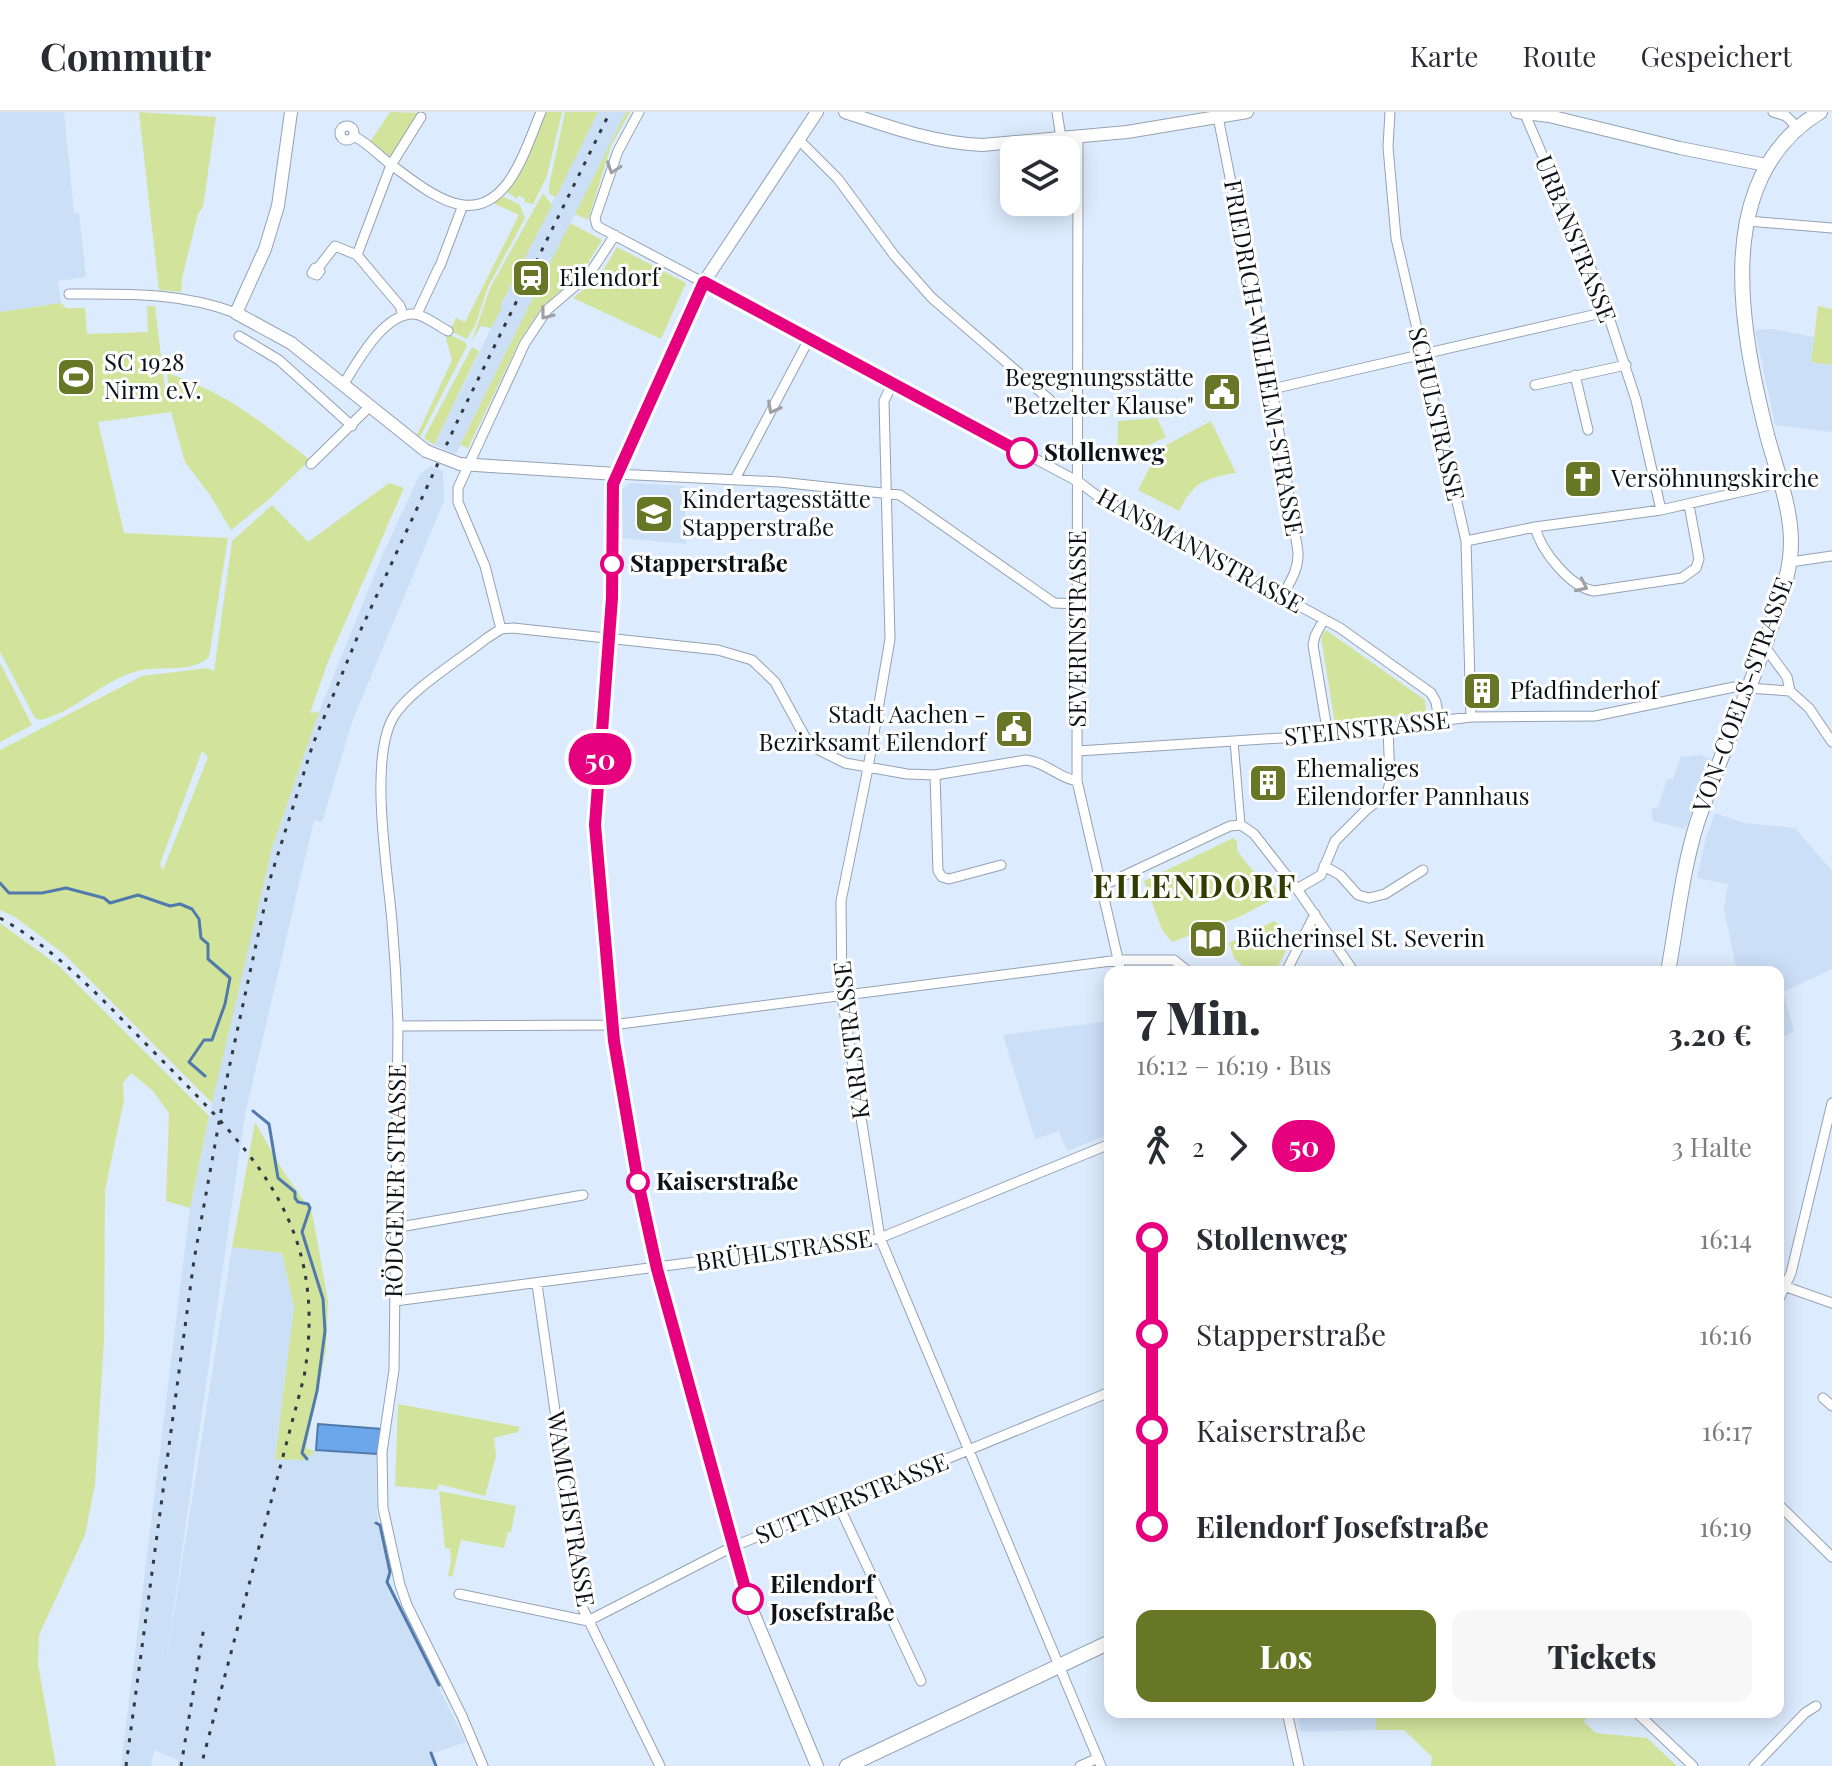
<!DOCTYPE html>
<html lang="de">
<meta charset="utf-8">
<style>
:root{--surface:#fff;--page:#f7f7f7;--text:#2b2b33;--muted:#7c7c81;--line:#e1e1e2;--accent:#677726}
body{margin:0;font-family:"Playfair Display",serif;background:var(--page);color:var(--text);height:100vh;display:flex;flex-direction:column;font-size:30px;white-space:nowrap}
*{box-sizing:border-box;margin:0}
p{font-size:26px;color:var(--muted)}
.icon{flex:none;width:44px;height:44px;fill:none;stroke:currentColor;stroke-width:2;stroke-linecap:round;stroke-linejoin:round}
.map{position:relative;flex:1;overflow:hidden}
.drawer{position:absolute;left:1104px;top:854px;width:680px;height:752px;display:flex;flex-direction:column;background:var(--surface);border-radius:16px;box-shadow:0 4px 20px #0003}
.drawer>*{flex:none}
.badge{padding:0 16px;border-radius:26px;font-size:28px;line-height:52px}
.fabs{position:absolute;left:1000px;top:24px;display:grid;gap:16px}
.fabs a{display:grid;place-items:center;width:80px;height:80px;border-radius:16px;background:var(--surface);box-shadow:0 4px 20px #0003;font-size:40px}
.map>.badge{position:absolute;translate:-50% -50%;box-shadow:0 0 0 4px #fff}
.legs{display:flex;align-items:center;gap:12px;height:88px;padding:0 32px;font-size:26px}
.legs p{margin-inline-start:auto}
.headline{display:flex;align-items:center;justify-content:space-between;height:136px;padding:0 32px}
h1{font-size:44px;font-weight:800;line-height:60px}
.button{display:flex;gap:16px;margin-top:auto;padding:16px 32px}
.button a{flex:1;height:92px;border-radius:16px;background:var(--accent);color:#fff;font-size:32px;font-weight:800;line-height:92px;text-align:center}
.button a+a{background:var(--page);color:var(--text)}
ul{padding:0 32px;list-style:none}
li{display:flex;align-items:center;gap:28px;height:96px;font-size:30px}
li i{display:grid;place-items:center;width:12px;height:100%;margin:0 10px;background:currentColor}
li i::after{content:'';width:20px;height:20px;margin:-10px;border:6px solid;border-radius:50%;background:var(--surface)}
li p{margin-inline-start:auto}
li:first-child i{background:linear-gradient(#0000 50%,currentColor 0)}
li:last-child i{background:linear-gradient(currentColor 50%,#0000 0)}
header{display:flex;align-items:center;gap:48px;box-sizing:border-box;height:112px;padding:0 40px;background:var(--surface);border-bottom:2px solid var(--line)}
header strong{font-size:38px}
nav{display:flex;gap:44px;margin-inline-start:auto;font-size:28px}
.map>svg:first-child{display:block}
.built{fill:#cbdff7}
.green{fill:#d2e49c;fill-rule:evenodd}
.water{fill:#6da7eb;stroke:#507aac;stroke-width:2}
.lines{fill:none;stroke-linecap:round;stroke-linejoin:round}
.stream{stroke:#507aac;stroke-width:3}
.pedestrian-casing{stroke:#94a2b3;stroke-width:9}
.minor-casing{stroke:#94a2b3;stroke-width:11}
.tertiary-casing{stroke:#94a2b3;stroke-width:14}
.secondary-casing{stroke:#94a2b3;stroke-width:16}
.pedestrian{stroke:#fff;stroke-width:7}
.minor{stroke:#fff;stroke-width:9}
.tertiary{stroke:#fff;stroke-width:12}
.secondary{stroke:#fff;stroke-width:14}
.rail{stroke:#323941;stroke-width:3;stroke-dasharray:4 8;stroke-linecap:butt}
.tertiary-bridge-casing{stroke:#94a2b3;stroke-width:14;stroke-linecap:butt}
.tertiary-bridge{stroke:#fff;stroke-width:12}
.oneway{stroke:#9ea0a3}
.line-1-casing{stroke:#fff;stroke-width:18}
.line-1{stroke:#e6007e;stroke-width:12}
.stop-1-dot{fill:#fff;stroke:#e6007e;stroke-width:4}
.labels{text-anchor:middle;stroke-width:6;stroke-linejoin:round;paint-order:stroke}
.street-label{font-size:24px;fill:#0d1218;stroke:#fff}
.poi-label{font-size:24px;fill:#0d1218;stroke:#fff;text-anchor:start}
.stop-label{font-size:24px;font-weight:bold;fill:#0d1218;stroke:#fff;text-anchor:start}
.district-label{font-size:32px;font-weight:bold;letter-spacing:2px;fill:#313c00;stroke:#fff}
</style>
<header>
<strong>Commutr</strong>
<nav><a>Karte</a><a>Route</a><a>Gespeichert</a></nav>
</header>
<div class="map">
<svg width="1832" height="1654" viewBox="0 0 1832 1654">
<rect width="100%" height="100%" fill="#dcebfd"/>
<!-- built -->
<path class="built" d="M0,0H64L74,101H79L86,165L58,169L61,191L0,200Z
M598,0H626L456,342L434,333L501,196L500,194Z
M1774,217L1814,225L1811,250L1832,253V320L1775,313L1755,218Z
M431,354L443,359L444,389L352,610L322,710L314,708L245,1002L164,1564L232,1135L282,1141L294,1195L275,1346L305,1348L315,1339L376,1343L377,1402L389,1460L386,1471L466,1630L431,1642L435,1654H178V1648L154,1638L151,1654H121L190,1096L231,901L272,736L319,600L382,444L420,362Z
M630,371L685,374L686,432L623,426L622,377Z
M1701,643L1713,648L1685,717L1653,709L1651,697L1658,695L1667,667H1673L1681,645Z
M1715,701L1744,711L1795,716L1832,759V857L1783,880L1794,919L1778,928V860H1737L1724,796L1728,772L1697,766L1706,726Z
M1110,909V1022L1067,1039L1059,1019L1035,1027L1003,923Z
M1296,1600H1376V1618L1301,1620Z"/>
<!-- green -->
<path class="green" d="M139,0L216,5L203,95L198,102L182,166L181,180L159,178Z
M390,0L420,1L393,43L388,44L370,30Z
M545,0H562L547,64L533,92L524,90L525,87L519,83L517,87L507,80L516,67Z
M565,0H598L556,85L549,82V74Z
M626,0H630L611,34L588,108L575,102Z
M543,81L552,93L500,194L502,195L491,216L481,214L472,229L490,176Z
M502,84L520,93L525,106L488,175L475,214L467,227L450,219L456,206L465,210L519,103L493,91Z
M570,111L602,128L585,156L542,195L520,228L468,336L460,333Z
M617,135L686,171L661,227L573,186L599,165Z
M61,191L66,196H85L87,222L148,220L147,194H155L165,278L169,277L167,261C229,282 260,309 310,348L268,388L231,418L210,383L185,350L171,300L98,310L124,421L228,426L209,545C192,561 163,554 142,558C105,565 77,600 40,608L35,606L0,540V200Z
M1818,194L1832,197V253L1811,250Z
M448,222L465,230L467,234L420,325L417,323L452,248L446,227Z
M472,235L479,239L434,333L424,326Z
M1157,306L1166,325L1117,348L1118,309Z
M1211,309L1236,361C1203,367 1195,369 1179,399L1138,378L1154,347L1155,339Z
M389,371L404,376L327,552L310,601L319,600L272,736L212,991L64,842L15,805L0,798V638L142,564L208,556L214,559L232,429L272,393L308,430ZM202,639L208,645L163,758L160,752Z
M1326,518L1425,588L1426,600L1335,612L1321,525Z
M0,551L32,613L0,630Z
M1233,726L1237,729V739L1268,777L1271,770L1281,783L1239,805L1172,830L1162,818L1144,769Z
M1274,809L1293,825L1275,860H1248L1234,846L1229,831Z
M0,811L59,854L209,1004L190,1096L166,1089L169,1001L152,978L131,961L123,971L124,988L105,1078L104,1228L95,1372L85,1423L39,1523L38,1552L56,1654H0Z
M255,1010L283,1059L312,1100L328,1189L326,1238L306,1336L315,1339L305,1348L275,1347L294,1195L282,1141L232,1135Z
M398,1292L520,1315L518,1320L494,1326L496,1344L485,1384L439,1372L437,1378L395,1374Z
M439,1379L516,1394L511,1420H508L504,1436L461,1428L452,1465L448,1464L451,1449L450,1437L445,1436Z
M1376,1600H1589L1584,1610L1596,1621L1647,1626L1677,1654H1431L1432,1645L1404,1618H1376Z"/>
<!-- water -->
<path class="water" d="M318,1312L382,1317L377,1342L316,1338Z"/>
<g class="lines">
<!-- stream -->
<path class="stream" d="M0,771L9,781H42L66,776L104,786L110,791L138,783L170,794L180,792L192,797L199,807L201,826L208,832V847L230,866L225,892L212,928H204L189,950L205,964
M253,999L269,1012L278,1066L295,1080V1086L298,1090L308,1092L310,1096L302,1120L323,1187L325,1219L317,1279L302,1341L307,1347
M376,1411L380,1413L390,1460L387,1470L439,1573
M431,1641L436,1654"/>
<defs>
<path id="pedestrian" d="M1234,629L1241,713"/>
<path id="minor" d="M639,0L618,39L595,106L597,114L1079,370L1096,383L1340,516L1431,581L1436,590L1439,608
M1057,0L1061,26
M1390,0L1388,35L1396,126L1466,429L1471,605
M1524,0L1600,178L1636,288L1661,398
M1773,0L1786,4L1798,16
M1218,5L1272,277L1298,440C1299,457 1290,470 1282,485
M340 21a7 7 0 1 1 14 0a7 7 0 1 1-14 0Z
M354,24C369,32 379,44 393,54C412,68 439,90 463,93C510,99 527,32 541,0
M1078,25L1077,669L1121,860
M799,28L838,67L894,143L932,186L1050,288
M1747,109L1832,116
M357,143L391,53L421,5
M440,154L463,93
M315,156L320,159L317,163L312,161Z
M318,156L335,134L357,143L400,194L403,203
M69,182C127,182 181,180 236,201
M417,202L439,155
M239,224L279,248L352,314
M1575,263L1588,318
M892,272L884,289L890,527L868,656L841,789L842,885L880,1126L1101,1654
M343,273C357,251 383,201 414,202C425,203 438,214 448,219
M1535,273L1626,253
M1272,277L1606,200
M311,352L369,295
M616,362L780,370L900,383L1054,491L1078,492
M735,367L809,227
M1535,415C1541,439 1570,475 1594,479L1682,466L1696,456L1699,447L1689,393
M1466,429L1535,415L1661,398L1766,374
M1790,450L1832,444
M1324,507L1315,524L1313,533L1328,623
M501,517L485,454L458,390V376L525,231L547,198L590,161L615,123
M1765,535L1787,565L1790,579
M1078,639L1328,623L1471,605L1595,604L1734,575L1790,579L1809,596L1832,630
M935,663L938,759L942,765L949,767L1001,753
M1324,754L1340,763L1358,783L1369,786L1385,782L1423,758
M1102,774L1230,714L1241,713L1254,722L1297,777L1354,860
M1297,777L1321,763L1335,729L1366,698L1387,682L1390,670L1388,615
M1286,860L1315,802
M398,914L612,913L1119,848H1174L1189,860
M394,1116L583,1083
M537,1172L583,1497L660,1654
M1778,1172L1832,1191
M395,1189L880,1126L1110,1032
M1778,1189L1791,1161L1832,991
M1823,1286L1832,1294
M838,1392L921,1569
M1778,1392L1832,1445
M459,1482L588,1509L732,1435L1110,1280
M1287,1600L1299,1654
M1636,1600L1693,1654
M483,1654L462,1604L407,1493L400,1473L383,1396L382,1340L394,1258L398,914C397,879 395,845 392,810C388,760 368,646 394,604C410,578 462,546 487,526L501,517L513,516L718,538L752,548L775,570L805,625L815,636L845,651L907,662L935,663L1026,648C1046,650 1058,666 1077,669
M1080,1654L1098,1646
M1754,1654L1805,1601L1816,1594"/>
<path id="tertiary" d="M291,0L278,94L265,137L236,201L291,231L426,339
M817,0L704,170L616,362L613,382L612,486L595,713L614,929L652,1137L732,1435L747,1486L817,1654
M845,0C890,15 934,31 982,33L1127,20L1247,0
M1517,0L1549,4L1680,36L1766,53
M460,352L616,362"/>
<path id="secondary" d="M1668,860C1677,811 1682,759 1697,711C1720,644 1750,579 1772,512C1781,484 1791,459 1791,430C1791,394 1776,357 1767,323C1741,219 1710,67 1820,0
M847,1654L1110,1530"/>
</defs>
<!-- pedestrian casing -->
<use href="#pedestrian" class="pedestrian-casing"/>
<!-- minor casing -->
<use href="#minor" class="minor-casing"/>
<!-- tertiary casing -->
<use href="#tertiary" class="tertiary-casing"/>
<!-- secondary casing -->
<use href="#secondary" class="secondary-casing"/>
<!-- pedestrian -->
<use href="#pedestrian" class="pedestrian"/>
<!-- minor -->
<use href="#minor" class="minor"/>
<!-- tertiary -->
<use href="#tertiary" class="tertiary"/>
<!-- secondary -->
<use href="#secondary" class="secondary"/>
<!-- rail -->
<path class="rail" d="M0,806C57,838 101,886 146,932C247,1035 331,1107 304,1265L201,1654
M126,1654L194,1148L228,961L271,764L313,632L357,526L458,308L610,0
M181,1654L204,1515"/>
<defs>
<path id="tertiary-bridge" d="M426,339L460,352"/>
</defs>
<!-- tertiary-bridge casing -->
<use href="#tertiary-bridge" class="tertiary-bridge-casing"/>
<!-- tertiary-bridge -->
<use href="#tertiary-bridge" class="tertiary-bridge"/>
</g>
<!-- one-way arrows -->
<defs><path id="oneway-chevron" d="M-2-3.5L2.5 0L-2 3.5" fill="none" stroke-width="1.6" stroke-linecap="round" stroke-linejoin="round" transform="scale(2)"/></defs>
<g class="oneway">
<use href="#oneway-chevron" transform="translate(613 56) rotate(109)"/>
<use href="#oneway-chevron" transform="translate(546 202) rotate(128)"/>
<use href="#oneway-chevron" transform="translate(773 296) rotate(118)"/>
<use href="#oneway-chevron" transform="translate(1582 474) rotate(25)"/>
</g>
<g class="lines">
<defs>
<path id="line-1" d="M748,1487L657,1157L638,1070L614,929L595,713L612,486L613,372L704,170L1022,341"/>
</defs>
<!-- line-1 casing -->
<use href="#line-1" class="line-1-casing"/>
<!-- line-1 -->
<use href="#line-1" class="line-1"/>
</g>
<!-- icons -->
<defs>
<symbol id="station-square" viewBox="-11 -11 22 22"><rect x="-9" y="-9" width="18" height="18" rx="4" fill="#677726" stroke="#fff"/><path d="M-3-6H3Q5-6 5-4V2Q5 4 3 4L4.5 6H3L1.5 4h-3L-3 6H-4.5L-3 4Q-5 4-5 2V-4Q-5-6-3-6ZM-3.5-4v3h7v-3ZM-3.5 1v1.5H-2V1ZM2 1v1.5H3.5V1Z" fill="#fff"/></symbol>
<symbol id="stadium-square" viewBox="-11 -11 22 22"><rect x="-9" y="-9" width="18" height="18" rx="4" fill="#677726" stroke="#fff"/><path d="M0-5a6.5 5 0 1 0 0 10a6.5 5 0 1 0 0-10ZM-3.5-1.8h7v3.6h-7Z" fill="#fff"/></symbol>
<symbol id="civic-square" viewBox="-11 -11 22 22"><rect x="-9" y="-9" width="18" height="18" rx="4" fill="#677726" stroke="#fff"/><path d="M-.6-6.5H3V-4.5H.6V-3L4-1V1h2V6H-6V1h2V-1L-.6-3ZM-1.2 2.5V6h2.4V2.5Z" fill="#fff"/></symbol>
<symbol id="church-square" viewBox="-11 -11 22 22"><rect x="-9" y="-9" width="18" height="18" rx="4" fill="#677726" stroke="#fff"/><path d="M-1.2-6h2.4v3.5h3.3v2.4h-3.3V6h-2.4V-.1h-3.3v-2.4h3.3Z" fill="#fff"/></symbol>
<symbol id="school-square" viewBox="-11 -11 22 22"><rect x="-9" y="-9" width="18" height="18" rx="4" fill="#677726" stroke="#fff"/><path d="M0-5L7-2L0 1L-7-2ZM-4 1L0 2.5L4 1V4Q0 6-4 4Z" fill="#fff"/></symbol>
<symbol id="building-square" viewBox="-11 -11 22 22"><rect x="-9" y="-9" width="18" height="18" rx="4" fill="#677726" stroke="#fff"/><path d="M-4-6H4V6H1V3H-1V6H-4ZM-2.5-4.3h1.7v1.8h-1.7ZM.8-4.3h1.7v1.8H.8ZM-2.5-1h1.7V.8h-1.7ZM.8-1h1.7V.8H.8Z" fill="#fff"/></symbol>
<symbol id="library-square" viewBox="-11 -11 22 22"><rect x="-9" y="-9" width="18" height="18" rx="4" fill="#677726" stroke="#fff"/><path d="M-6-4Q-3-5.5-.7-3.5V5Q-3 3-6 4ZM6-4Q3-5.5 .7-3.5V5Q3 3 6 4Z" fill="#fff"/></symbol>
</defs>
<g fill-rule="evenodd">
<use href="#station-square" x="509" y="144" width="44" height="44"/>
<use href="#stadium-square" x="54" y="243" width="44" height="44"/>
<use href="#civic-square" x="1200" y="258" width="44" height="44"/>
<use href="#church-square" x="1561" y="345" width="44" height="44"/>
<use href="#school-square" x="632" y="380" width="44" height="44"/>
<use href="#building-square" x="1460" y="557" width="44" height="44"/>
<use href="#civic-square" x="992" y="595" width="44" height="44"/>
<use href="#building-square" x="1246" y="649" width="44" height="44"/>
<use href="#library-square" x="1186" y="805" width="44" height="44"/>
</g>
<!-- markers -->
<g class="stop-1-dot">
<circle cx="1022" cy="341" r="14"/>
<circle cx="612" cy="452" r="10"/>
<circle cx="638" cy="1070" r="10"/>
<circle cx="748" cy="1487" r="14"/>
</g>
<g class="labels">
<!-- street labels -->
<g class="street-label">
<text transform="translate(1575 127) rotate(68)" y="8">URBANSTRASSE</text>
<text transform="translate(1263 246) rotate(80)" y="8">FRIEDRICH-WILHELM-STRASSE</text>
<text transform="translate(1436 302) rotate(77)" y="8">SCHULSTRASSE</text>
<text transform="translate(1200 439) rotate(29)" y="8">HANSMANNSTRASSE</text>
<text transform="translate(1078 517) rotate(-90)" y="8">SEVERINSTRASSE</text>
<text transform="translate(1743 583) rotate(-70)" y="8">VON-COELS-STRASSE</text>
<text transform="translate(1367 617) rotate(-6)" y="8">STEINSTRASSE</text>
<text transform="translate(852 928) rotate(-97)" y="8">KARLSTRASSE</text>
<text transform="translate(396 1069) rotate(-89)" y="8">RÖDGENER STRASSE</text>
<text transform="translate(784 1139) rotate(-8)" y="8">BRÜHLSTRASSE</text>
<text transform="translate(852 1387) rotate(-22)" y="8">SUTTNERSTRASSE</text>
<text transform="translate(570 1397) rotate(81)" y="8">WAMICHSTRASSE</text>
</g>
<!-- poi labels -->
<g class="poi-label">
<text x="559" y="174">Eilendorf</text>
<text x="104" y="259">SC 1928<tspan x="104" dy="28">Nirm e.V.</tspan></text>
<text x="1194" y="274" text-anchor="end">Begegnungsstätte<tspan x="1194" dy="28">"Betzelter Klause"</tspan></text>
<text x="1611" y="375">Versöhnungskirche</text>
<text x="682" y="396">Kindertagesstätte<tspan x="682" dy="28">Stapperstraße</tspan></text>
<text x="1510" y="587">Pfadfinderhof</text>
<text x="986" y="611" text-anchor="end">Stadt Aachen -<tspan x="986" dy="28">Bezirksamt Eilendorf</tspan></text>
<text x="1296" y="665">Ehemaliges<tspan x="1296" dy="28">Eilendorfer Pannhaus</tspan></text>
<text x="1236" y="835">Bücherinsel St. Severin</text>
</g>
<!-- stop labels -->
<g class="stop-label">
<text x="1044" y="349">Stollenweg</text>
<text x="630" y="460">Stapperstraße</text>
<text x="656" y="1078">Kaiserstraße</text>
<text x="770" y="1481">Eilendorf<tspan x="770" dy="28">Josefstraße</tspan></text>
</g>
<!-- district labels -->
<g class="district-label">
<text x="1195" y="786">EILENDORF</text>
</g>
</g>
</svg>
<div class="fabs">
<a><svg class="icon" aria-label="layers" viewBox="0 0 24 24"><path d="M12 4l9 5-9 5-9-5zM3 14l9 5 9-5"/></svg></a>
</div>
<b class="badge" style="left:600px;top:647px;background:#e6007e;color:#fff">50</b>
<section class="drawer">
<div class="headline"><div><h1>7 Min.</h1><p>16:12 – 16:19 · Bus</p></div><b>3.20 €</b></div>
<div class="legs"><svg class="icon" aria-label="walk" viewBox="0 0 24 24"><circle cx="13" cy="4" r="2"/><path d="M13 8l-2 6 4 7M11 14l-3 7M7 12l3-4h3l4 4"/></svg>2<svg class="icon" aria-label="forward" viewBox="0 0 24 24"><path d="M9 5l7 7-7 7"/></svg><b class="badge" style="background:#e6007e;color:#fff">50</b><p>3 Halte</p></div>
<ul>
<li><i style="color:#e6007e"></i><b>Stollenweg</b><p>16:14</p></li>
<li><i style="color:#e6007e"></i><span>Stapperstraße</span><p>16:16</p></li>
<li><i style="color:#e6007e"></i><span>Kaiserstraße</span><p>16:17</p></li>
<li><i style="color:#e6007e"></i><b>Eilendorf Josefstraße</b><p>16:19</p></li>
</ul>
<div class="button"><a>Los</a><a>Tickets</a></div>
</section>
</div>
